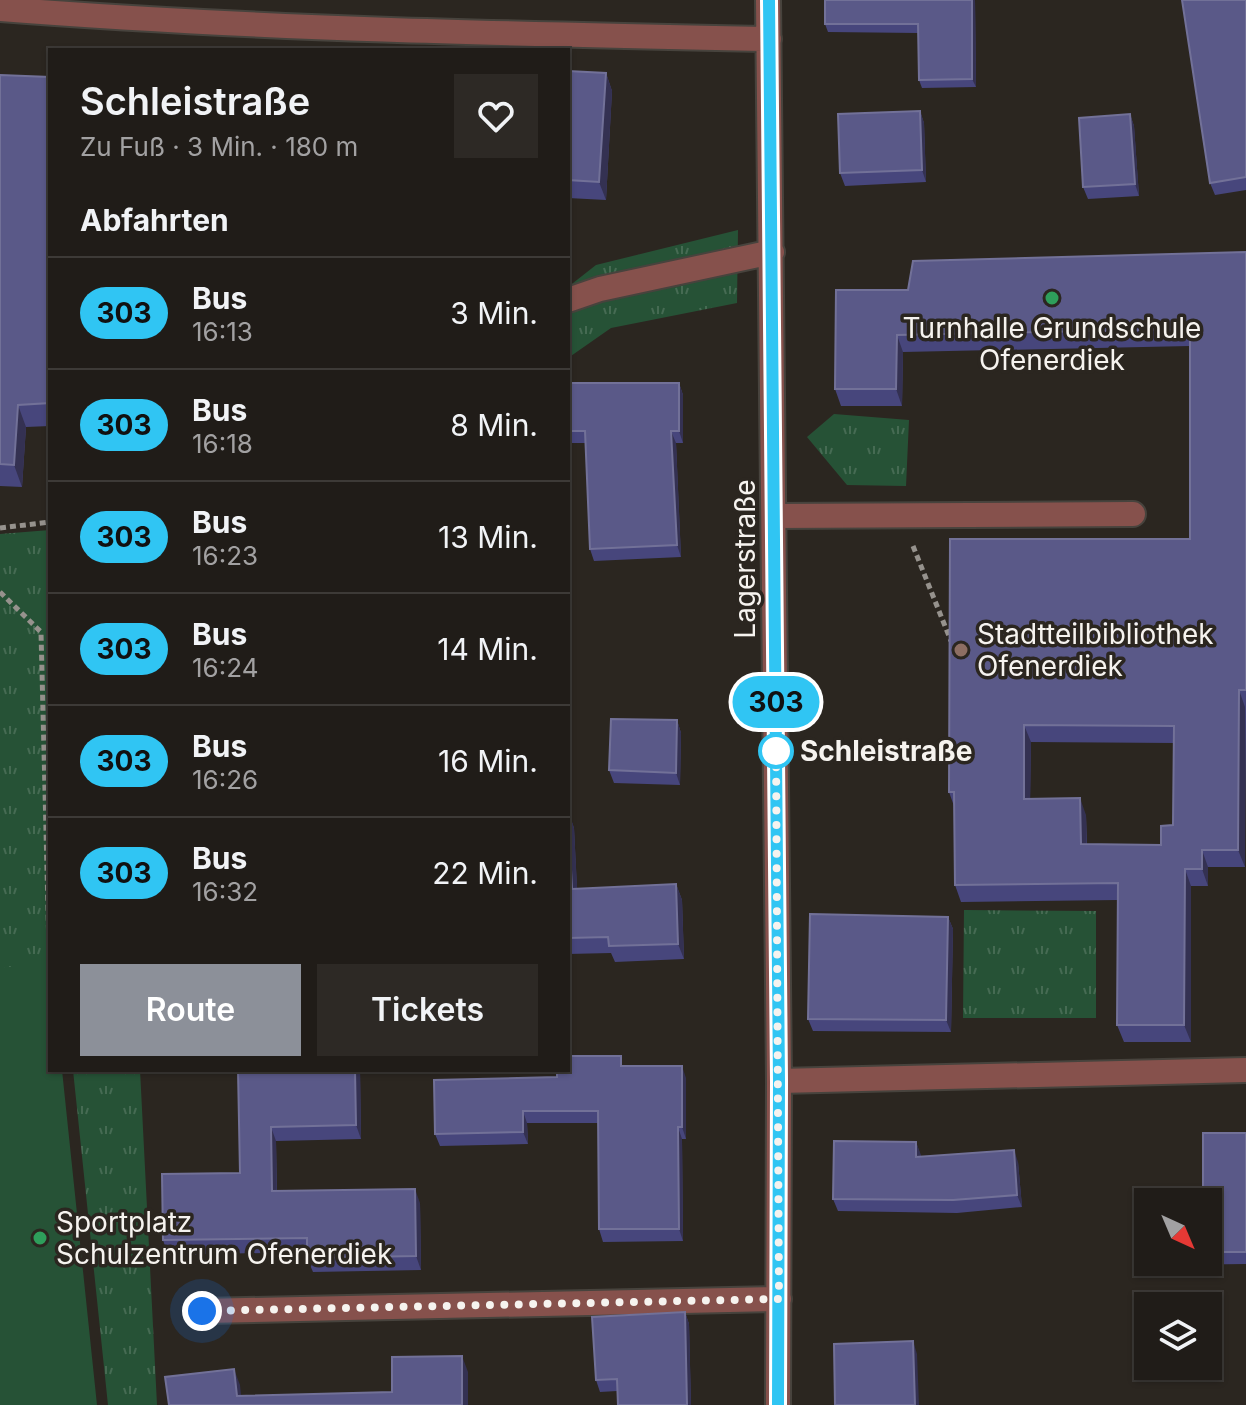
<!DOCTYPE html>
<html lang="de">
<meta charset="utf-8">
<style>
:root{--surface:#201c18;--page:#2d2925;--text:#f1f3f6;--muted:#a2a1a2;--line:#3d3a37;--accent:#8c9099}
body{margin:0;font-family:Inter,sans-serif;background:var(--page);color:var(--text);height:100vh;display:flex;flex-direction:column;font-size:30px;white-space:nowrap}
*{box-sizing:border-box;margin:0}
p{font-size:26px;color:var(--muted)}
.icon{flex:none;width:44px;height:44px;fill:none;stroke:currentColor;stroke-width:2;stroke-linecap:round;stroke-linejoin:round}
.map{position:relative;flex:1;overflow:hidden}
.details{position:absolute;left:48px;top:48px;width:522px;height:1024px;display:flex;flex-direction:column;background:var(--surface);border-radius:0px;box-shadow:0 2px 6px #0004,0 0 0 2px var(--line)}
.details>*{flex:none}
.badge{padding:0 16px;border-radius:26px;font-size:28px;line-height:52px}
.needle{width:52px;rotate:136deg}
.buttons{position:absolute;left:1134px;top:1188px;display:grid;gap:16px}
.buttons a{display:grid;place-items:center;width:88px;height:88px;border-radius:0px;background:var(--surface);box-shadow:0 2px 6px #0004,0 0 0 2px var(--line);font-size:40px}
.you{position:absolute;width:40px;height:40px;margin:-20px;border:6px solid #fff;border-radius:50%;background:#1a73e8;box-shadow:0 0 0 12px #1a73e833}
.map>.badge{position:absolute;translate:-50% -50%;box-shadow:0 0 0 4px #fff}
h2{padding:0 32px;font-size:30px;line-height:72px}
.round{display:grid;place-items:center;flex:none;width:84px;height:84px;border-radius:0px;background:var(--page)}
.headline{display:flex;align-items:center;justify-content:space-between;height:136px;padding:0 32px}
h1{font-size:38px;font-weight:600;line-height:60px}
.primary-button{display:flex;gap:16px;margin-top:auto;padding:16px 32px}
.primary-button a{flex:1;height:92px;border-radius:0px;background:var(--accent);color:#fff;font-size:32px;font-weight:600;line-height:92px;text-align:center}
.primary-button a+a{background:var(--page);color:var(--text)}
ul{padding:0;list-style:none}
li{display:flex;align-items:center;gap:24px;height:112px;padding:0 32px;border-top:2px solid var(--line)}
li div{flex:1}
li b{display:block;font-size:30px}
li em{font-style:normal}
li .badge{min-width:88px;font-weight:700;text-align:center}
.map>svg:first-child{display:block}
.grass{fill:#265236}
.park{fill:url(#park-tufts)}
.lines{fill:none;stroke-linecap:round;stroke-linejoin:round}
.minor-casing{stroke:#47433d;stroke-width:28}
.path{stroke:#96928d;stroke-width:5;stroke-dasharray:6 4;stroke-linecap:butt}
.minor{stroke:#86514c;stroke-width:24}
.wall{fill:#47467c;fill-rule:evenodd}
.shaded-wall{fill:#343152}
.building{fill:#5a5988;stroke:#727198;stroke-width:2;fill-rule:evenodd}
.line-casing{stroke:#fff;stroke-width:18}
.line{stroke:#30c5f3;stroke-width:12}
.walk{stroke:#f6f3ef;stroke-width:8;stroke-dasharray:0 14.4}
.leisure-dot{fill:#2e9e5b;stroke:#2b2620;stroke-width:3}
.education-dot{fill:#8d6e63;stroke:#2b2620;stroke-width:3}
.stop-dot{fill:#fff;stroke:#30c5f3;stroke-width:4}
.labels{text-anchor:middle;stroke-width:7;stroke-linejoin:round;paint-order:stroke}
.poi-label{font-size:28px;fill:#f6f3ef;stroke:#2b2620;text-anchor:start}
.street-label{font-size:28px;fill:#f6f3ef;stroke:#2b2620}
.stop-label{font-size:28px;font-weight:bold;fill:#f6f3ef;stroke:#2b2620;text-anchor:start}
</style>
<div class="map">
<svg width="1246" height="1405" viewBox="0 0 1246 1405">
<defs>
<pattern id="park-tufts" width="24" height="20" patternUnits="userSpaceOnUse" patternTransform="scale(2)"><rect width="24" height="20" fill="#265236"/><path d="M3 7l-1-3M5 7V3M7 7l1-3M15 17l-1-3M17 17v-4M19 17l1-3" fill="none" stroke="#466b53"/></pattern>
</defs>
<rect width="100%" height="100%" fill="#2b2620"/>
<!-- grass -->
<path class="grass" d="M0,956L50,958V1070H62L97,1405H0Z"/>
<!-- park -->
<path class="park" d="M738,230L737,303L611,328L568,358V287L596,265Z
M834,414L909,420L906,486L847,485L807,437Z
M50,530V962L0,968V534Z
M964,910L1096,911V1018H963Z
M73,1070H140L157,1405H108Z"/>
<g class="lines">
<defs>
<path id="minor" d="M768,0L779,1081L778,1405
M0,9C256,29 512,34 769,39
M568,300L600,289L772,252
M775,516L1133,514
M779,1081L1246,1070
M202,1311L779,1299"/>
</defs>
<!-- minor casing -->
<use href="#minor" class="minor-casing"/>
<!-- path -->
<path class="path" d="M0,528L50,522
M913,546L951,641
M0,592L41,632L49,949"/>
<!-- minor -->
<use href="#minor" class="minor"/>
</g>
<!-- wall -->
<path class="wall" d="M825,0H975L976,87L922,88L919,80L918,33L828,32L825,24Z
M1246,0V190L1215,195L1210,183Z
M568,71L606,73L612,91L606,200L568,198Z
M0,75L50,77V426L26,427L22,487L0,486Z
M920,111L924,123L926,182L845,186L840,173Z
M1130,114L1134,126L1139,196L1088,199L1083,187Z
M1246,252V707L1245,867H1208V886H1191V1042H1124L1117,1025L1118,900L961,902L955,885L954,806L949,792L1190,539V346L903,352L902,406H841L835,389L908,290ZM1031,742L1174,743L1173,825L1161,845L1087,844L1086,815L1030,799Z
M568,383H679L683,395V443H676L681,557L594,561L590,549L586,443H571L568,436Z
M677,720L681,733L680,785L614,783L609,770Z
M568,812L574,828L577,889L676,884L682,900L684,959L615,962L611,953L568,954Z
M948,917L953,929L951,1032L813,1031L808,1019Z
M624,1066L686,1078V1139H682L683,1241L603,1242L599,1229L598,1123H527L528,1144L440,1146L435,1134L557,1077Z
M238,1070H360L361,1139L276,1141L277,1191L420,1203L421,1270L313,1272L307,1258V1252L168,1255L163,1240L240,1173Z
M1246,1133V1264L1166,1265L1165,1262H1208V1202L1203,1194Z
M916,1142L921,1157L1018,1162L1022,1207L957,1213L838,1211L833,1199Z
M685,1312L689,1324L691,1405H618L617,1391L600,1392L596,1380Z"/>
<!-- shaded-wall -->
<path class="shaded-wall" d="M972,0H975L976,87L972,79Z
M606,73L612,91L606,200L599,182Z
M920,111L924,123L926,182L922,170Z
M1130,114L1134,126L1139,196L1135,184Z
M897,335L903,352L902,406L896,389Z
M679,383L683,395V443L679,431Z
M18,405L26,427L22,487L14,465Z
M671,431L676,443L681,557L677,545Z
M1239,690L1245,707V867L1238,850Z
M677,720L681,733L680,785L676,773Z
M1024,725L1031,742L1030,816L1024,799Z
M1080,798L1086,815L1087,861L1081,844Z
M569,812L574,828L578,905L572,889Z
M1202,850L1208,867V886L1202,869Z
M1185,869L1191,886V1042L1184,1025Z
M676,884L682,900L684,959L678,944Z
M948,917L953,929L951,1032L946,1020Z
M682,1066L686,1078V1139L682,1127Z
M355,1070H360L361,1139L356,1125Z
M523,1111L527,1123L528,1144L523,1132Z
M271,1127L276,1141L277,1205L272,1191Z
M678,1127L682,1139L683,1241L679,1229Z
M916,1142L921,1155L920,1169L916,1157Z
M1014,1150L1018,1162L1022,1207L1017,1195Z
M415,1189L420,1203L421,1270L416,1256Z
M685,1312L689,1324L691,1405H687Z
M913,1341L917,1354L919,1405H915Z
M462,1356L468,1372V1405H462Z
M234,1369L240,1385L242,1405L237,1396Z"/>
<!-- building -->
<path class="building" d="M825,0H972V79L919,80L918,24H825Z
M1182,0H1246V177L1210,183Z
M568,71L606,73L599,182L568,180Z
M0,75L50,77V403L18,405L14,465L0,464Z
M920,111L922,170L840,173L838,114Z
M1130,114L1135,184L1083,187L1079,118Z
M1246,252V690H1239L1238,850H1202V869H1185L1184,1025H1117L1118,883L955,885L954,792H949L950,539H1190V329L897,335L896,389H835L836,290H908L913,261ZM1024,725L1174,726L1173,825L1161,826V845L1081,844L1080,798L1024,799Z
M568,383H679V431H671L677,545L590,549L585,431H568Z
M611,719L677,720L676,773L609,770Z
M568,812L572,889L676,884L678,944L609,946L608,937L568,938Z
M810,914L948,917L946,1020L808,1019Z
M568,1056H621V1066H682V1127H678L679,1229H599L598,1111H523V1132L435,1134L434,1080L557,1077V1070H568Z
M238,1070H355L356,1125L271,1127L272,1191L415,1189L416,1256L307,1258V1238L163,1240L162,1174L240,1173Z
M1203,1133H1246V1252H1208V1202H1162V1194H1203Z
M834,1141L916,1142V1157L1014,1150L1017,1195L953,1200L833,1199Z
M685,1312L687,1405H618L617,1379L596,1380L592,1317Z
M913,1341L915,1405H835L834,1344Z
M462,1356V1405H169L165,1377L234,1369L237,1396L392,1392V1357Z"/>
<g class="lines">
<defs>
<path id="line" d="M769,0L779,1081L778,1405"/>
</defs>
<!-- line casing -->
<use href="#line" class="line-casing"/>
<!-- line -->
<use href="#line" class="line"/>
<!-- walk -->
<path class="walk" d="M202,1311L779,1299L776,746V751"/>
</g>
<!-- markers -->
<g class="leisure-dot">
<circle cx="1052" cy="298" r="8"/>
<circle cx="40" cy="1238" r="8"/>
</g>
<circle class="education-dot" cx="961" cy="650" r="8"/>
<circle class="stop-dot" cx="776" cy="751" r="16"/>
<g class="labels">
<!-- poi labels -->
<g class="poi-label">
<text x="1052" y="338" text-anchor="middle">Turnhalle Grundschule<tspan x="1052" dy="32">Ofenerdiek</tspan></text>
<text x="977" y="644">Stadtteilbibliothek<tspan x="977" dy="32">Ofenerdiek</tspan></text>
<text x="56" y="1232">Sportplatz<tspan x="56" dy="32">Schulzentrum Ofenerdiek</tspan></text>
</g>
<!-- street labels -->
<g class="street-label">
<text transform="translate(745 559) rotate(-90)" y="10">Lagerstraße</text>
</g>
<!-- stop labels -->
<g class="stop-label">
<text x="800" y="761">Schleistraße</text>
</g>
</g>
</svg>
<div class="buttons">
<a><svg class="needle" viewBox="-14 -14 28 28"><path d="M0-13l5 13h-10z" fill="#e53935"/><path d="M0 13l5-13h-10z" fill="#a2a1a2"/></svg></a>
<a><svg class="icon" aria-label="layers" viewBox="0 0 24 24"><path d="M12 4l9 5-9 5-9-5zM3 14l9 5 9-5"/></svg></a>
</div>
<div class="you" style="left:202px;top:1311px"></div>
<b class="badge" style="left:776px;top:702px;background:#30c5f3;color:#111">303</b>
<section class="details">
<div class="headline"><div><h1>Schleistraße</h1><p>Zu Fuß · 3 Min. · 180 m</p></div><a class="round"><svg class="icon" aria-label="heart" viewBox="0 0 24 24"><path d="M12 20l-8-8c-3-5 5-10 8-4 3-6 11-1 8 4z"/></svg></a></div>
<h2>Abfahrten</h2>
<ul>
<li><span class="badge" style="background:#30c5f3;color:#111">303</span><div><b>Bus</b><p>16:13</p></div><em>3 Min.</em></li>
<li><span class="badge" style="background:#30c5f3;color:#111">303</span><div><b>Bus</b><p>16:18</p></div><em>8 Min.</em></li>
<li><span class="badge" style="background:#30c5f3;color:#111">303</span><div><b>Bus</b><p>16:23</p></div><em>13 Min.</em></li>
<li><span class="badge" style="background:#30c5f3;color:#111">303</span><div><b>Bus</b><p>16:24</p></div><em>14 Min.</em></li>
<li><span class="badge" style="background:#30c5f3;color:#111">303</span><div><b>Bus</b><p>16:26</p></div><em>16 Min.</em></li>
<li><span class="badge" style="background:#30c5f3;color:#111">303</span><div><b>Bus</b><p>16:32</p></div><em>22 Min.</em></li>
</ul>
<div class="primary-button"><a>Route</a><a>Tickets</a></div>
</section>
</div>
